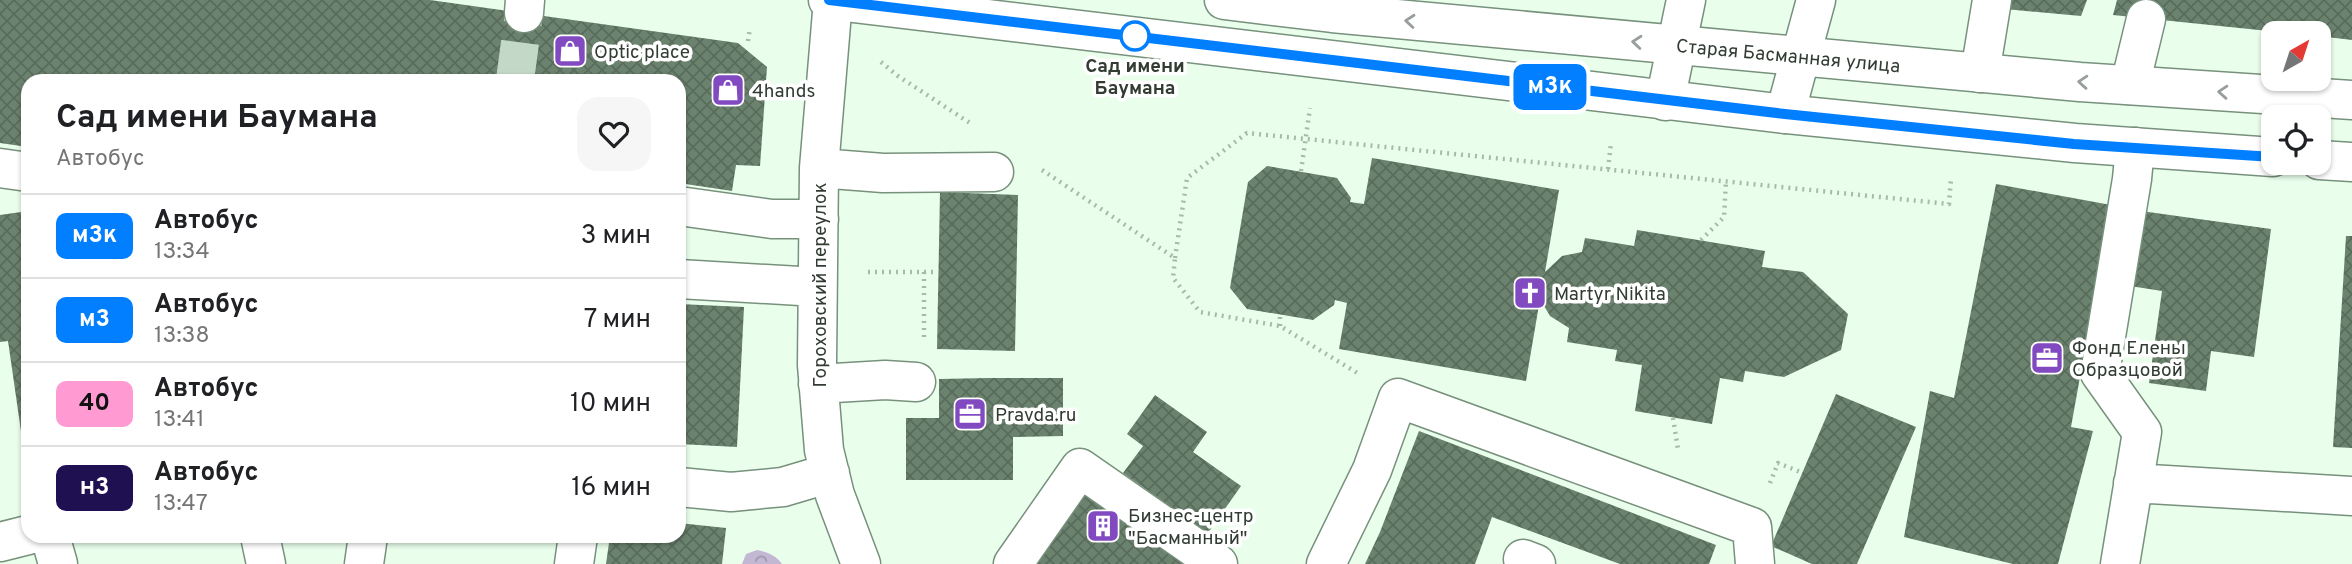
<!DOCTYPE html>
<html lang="ru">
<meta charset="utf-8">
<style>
:root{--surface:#fff;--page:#f6f6f6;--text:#202124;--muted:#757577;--line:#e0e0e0}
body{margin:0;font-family:Overpass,sans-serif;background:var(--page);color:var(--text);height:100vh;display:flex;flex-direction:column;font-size:26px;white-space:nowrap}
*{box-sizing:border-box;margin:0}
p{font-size:23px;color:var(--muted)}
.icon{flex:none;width:38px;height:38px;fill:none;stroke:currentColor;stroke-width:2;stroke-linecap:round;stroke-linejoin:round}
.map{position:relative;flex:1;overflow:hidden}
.details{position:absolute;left:21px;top:74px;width:665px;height:469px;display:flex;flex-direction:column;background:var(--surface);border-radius:21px;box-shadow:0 2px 5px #0004}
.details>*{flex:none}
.badge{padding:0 14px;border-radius:10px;font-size:24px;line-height:46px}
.needle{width:46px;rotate:39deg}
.fabs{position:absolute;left:2261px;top:21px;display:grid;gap:14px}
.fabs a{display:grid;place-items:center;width:70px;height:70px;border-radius:14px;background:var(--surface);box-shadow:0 2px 5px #0004;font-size:35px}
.map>.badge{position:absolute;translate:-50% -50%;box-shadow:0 0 0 4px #fff}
.round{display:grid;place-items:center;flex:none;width:74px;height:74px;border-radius:21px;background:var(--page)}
.head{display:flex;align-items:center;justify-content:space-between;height:119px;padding:0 35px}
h1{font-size:33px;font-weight:700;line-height:52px}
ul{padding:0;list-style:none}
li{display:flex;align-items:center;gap:21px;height:84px;padding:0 35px;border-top:2px solid var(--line)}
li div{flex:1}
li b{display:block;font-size:26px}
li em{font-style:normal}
li .badge{min-width:77px;font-weight:700;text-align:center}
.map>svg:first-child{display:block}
.forest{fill:url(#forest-crowns)}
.building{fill:url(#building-cross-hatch)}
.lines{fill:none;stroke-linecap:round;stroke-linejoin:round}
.minor-tunnel{stroke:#c4d8c7;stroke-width:38;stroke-dasharray:38 19;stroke-linecap:butt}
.minor-casing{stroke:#77917c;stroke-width:41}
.major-casing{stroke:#77917c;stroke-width:41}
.path{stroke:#a8baaa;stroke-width:4.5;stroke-dasharray:2 5;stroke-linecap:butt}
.minor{stroke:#fff;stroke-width:38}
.major{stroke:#fff;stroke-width:38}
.oneway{stroke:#989e99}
.line-casing{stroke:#fff;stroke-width:16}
.line{stroke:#027fff;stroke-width:10}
.stop-dot{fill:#fff;stroke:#027fff;stroke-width:3.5}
.labels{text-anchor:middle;stroke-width:7;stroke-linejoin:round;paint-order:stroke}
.poi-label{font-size:19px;fill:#323c33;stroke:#fff;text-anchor:start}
.street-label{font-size:19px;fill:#323c33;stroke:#fff}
.stop-label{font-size:19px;font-weight:bold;fill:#323c33;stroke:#fff}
</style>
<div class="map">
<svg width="2352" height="564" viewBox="0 0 2352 564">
<defs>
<pattern id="forest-crowns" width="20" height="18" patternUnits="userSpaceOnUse" patternTransform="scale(1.75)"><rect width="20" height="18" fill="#c2b8d4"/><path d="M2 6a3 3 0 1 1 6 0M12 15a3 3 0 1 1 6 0" fill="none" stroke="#9e97ad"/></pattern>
<pattern id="building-cross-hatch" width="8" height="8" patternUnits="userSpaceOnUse" patternTransform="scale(1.75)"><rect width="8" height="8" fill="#6b826f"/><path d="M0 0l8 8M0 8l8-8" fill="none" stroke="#596c5c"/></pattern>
</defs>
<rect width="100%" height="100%" fill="#e9ffec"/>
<!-- forest -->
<path class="forest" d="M757,550C767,552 776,555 782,564H742L746,554Z"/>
<!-- building -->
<path class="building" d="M0,0H430L738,43L767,67L760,166L736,165L732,191L679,183V80H28V147L0,143Z
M2007,0H2087L2081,16L2005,9Z
M2117,0H2352V40L2319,36V33H2288L2113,15Z
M1372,158L1559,190L1545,272L1562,256L1582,252L1585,238L1634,246L1637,230L1765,251L1762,267L1803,272L1848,314L1841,350L1784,377L1745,371L1743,382L1720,378L1712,424L1635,411L1642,365L1615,361L1617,350L1567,342L1569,328L1550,316L1540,299L1526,381L1339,349L1347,303L1335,300L1334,305L1313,320L1247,309L1230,288L1248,182L1267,166L1337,178L1351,198L1350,202L1364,204Z
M1996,184L2111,205L2071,427L2093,431L2058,564H2013L1904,537L1930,391L1954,398Z
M940,192L1018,195L1015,351L937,349Z
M28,211V466H26L8,341L0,342V215Z
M2141,211L2271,229L2254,357L2211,351L2206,391L2149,383L2162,291L2130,286Z
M2346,236H2352V448L2333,447Z
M679,304L744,307L737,447L679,444Z
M988,378H1063V436L1013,437V480H906V418H939V379Z
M1836,394L1916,427L1857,564H1812L1771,546Z
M1155,395L1207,432L1193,452L1241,486L1208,533L1123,473L1143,446L1127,434Z
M1419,431L1716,545L1709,564H1620L1492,517L1475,564H1365L1380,532Z
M1090,488L1198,564H1036Z
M679,523L726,528L722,564H606L610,536H679Z"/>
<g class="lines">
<!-- minor-tunnel -->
<path class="minor-tunnel" d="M515,80L524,13"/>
<defs>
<path id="minor" d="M833,0L819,168L817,365L824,450L835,495L861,564
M524,13L525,0
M1980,73L1992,0
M2130,85L2146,19
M1665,101L1686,0
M1785,114L1816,0
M0,168L28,172
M819,168L883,173L994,172
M679,206L772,219H819
M679,279L817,287
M818,384L885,380L916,382
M2133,483L2352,496
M679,487L731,492L783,487L830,473
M50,536L58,564
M260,536L266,564
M0,542L28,535
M1523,559L1536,564
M364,564L368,536
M574,564L578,536
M1013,564L1080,468L1218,564
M1326,564L1372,470L1398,398L1752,527L1755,564
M2120,564L2142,432L2100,373L2132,179L2135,147"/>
<g id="major">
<path d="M828,0L1785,114L2075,143L2273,157"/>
<path id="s1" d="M1224,0L1332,13L2080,82L2352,100"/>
<path d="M2319,160L2352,162"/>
</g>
</defs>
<!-- minor casing -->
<use href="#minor" class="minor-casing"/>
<!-- major casing -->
<use href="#major" class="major-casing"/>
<!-- path -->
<path class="path" d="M748,41L750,28
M881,62L898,76L970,123
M1608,169L1611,143
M1042,170L1175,258L1173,278L1200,312L1280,326L1359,374
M1301,171L1310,108
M1701,240L1724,217L1726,181
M1175,258L1187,178L1247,133L1949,204L1951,178
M868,272H938
M1280,326V315
M924,337V272
M1673,418L1678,449
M1770,483L1778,463L1803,473"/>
<!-- minor -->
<use href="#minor" class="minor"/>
<!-- major -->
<use href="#major" class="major"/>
</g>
<!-- one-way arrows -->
<defs><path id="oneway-chevron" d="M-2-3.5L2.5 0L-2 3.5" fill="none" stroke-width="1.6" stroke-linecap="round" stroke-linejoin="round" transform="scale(1.75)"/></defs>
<g class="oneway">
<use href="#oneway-chevron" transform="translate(1410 21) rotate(-175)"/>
<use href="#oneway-chevron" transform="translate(1637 42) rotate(-175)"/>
<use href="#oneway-chevron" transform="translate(2083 82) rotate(-176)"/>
<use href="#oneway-chevron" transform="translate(2223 92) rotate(-176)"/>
</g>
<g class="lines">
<defs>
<path id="line" d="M829,0L1785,114L2074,144L2273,157"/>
</defs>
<!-- line casing -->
<use href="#line" class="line-casing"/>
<!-- line -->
<use href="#line" class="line"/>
</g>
<!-- icons -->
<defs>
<symbol id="shop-square" viewBox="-11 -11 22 22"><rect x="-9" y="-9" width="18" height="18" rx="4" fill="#814ac0" stroke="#fff"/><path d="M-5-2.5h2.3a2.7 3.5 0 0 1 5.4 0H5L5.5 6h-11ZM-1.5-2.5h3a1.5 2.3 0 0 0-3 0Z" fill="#fff"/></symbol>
<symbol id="church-square" viewBox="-11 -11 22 22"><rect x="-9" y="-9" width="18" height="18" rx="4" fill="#814ac0" stroke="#fff"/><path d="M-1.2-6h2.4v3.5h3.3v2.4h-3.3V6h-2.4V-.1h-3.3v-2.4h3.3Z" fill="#fff"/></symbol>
<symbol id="office-square" viewBox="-11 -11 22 22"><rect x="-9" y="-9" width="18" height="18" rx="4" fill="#814ac0" stroke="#fff"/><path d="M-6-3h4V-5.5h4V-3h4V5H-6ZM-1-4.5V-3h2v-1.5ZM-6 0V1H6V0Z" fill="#fff"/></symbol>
<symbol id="building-square" viewBox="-11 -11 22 22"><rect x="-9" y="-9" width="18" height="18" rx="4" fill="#814ac0" stroke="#fff"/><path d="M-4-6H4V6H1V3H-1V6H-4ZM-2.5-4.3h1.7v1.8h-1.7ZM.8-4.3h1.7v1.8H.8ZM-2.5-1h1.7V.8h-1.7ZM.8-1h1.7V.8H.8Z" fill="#fff"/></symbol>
</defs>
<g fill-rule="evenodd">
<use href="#shop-square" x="551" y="32" width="38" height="38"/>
<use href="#shop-square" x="709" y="71" width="38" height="38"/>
<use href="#church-square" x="1511" y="274" width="38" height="38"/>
<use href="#office-square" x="2028" y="339" width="38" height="38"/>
<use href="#office-square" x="951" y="395" width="38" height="38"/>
<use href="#building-square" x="1084" y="507" width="38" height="38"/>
</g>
<!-- markers -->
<circle class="stop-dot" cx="1135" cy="36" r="14"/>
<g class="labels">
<!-- poi labels -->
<g class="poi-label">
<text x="594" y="58">Optic place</text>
<text x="752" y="97">4hands</text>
<text x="1554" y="300">Martyr Nikita</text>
<text x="2072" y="354">Фонд Елены<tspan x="2072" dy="22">Образцовой</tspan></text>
<text x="995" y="421">Pravda.ru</text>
<text x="1128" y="522">Бизнес-центр<tspan x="1128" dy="22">"Басманный"</tspan></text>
</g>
<!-- street labels -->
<g class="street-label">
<text dy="7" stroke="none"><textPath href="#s1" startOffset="567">Старая Басманная улица</textPath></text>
<text transform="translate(819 285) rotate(-90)" y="7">Гороховский переулок</text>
</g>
<!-- stop labels -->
<g class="stop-label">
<text x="1135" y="72">Сад имени<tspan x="1135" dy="22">Баумана</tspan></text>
</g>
</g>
</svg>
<div class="fabs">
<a><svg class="needle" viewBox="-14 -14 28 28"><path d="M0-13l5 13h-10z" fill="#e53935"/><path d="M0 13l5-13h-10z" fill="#757577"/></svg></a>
<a><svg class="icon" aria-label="locate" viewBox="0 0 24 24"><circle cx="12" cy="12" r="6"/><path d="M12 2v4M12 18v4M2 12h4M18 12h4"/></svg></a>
</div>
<b class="badge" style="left:1550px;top:87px;background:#027fff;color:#fff">м3к</b>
<section class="details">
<div class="head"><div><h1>Сад имени Баумана</h1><p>Автобус</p></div><a class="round"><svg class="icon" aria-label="heart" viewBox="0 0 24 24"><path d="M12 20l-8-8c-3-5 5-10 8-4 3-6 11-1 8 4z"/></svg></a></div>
<ul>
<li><span class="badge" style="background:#027fff;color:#fff">м3к</span><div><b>Автобус</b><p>13:34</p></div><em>3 мин</em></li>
<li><span class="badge" style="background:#027fff;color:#fff">м3</span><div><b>Автобус</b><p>13:38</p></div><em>7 мин</em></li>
<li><span class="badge" style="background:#ff9ad2;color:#111">40</span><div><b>Автобус</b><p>13:41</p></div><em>10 мин</em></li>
<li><span class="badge" style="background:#1f1051;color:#fff">н3</span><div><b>Автобус</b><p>13:47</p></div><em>16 мин</em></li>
</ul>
</section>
</div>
